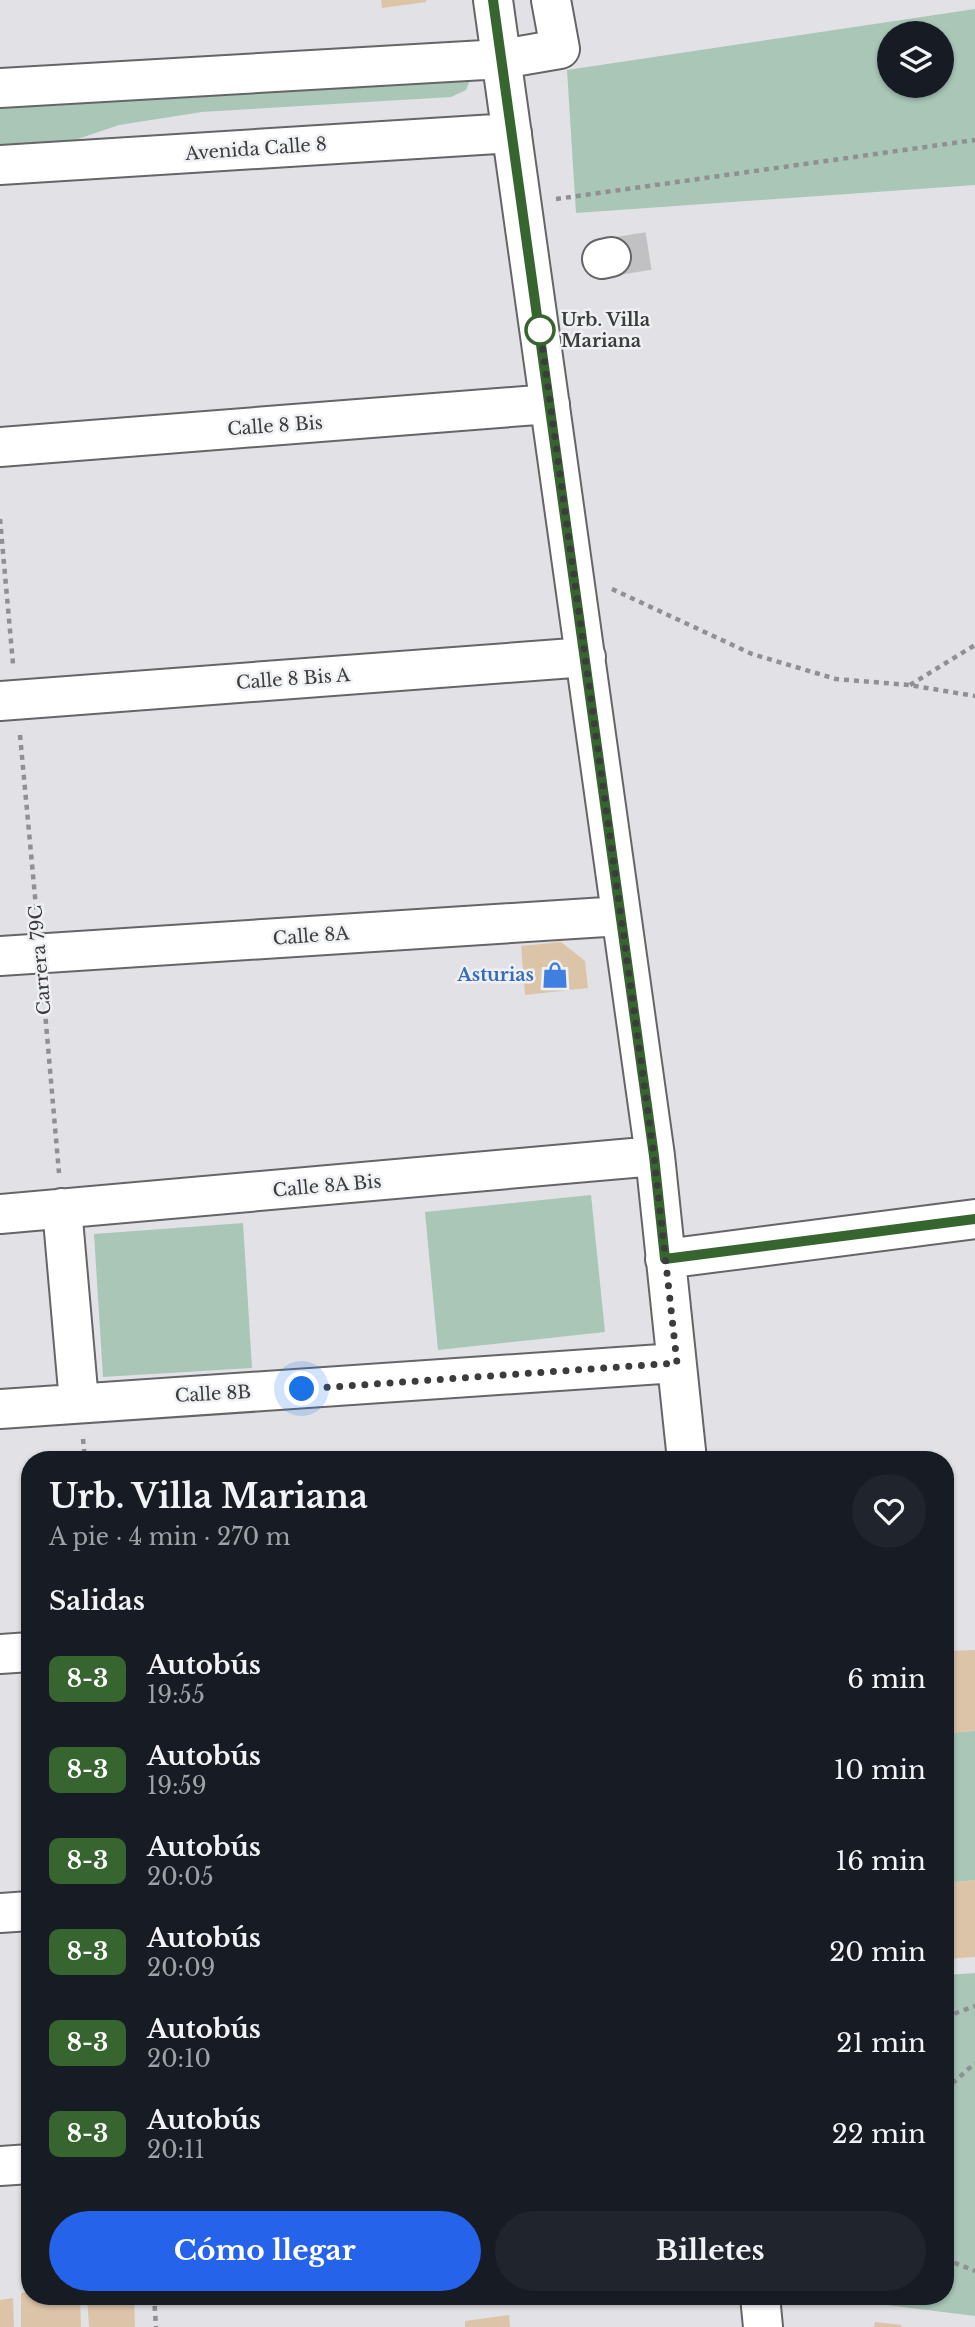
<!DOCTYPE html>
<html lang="es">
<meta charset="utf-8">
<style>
:root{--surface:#171b24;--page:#20242c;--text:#f1f3f6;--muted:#9ea1a6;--accent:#2563eb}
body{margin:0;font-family:"Libre Baskerville",serif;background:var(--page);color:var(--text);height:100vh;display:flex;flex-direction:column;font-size:26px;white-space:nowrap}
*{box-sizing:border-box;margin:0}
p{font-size:23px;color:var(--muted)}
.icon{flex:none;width:38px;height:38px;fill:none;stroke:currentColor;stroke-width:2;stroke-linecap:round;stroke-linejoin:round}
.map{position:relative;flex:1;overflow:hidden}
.details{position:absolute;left:21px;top:1451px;width:933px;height:854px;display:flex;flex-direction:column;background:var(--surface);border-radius:28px;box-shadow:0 2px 5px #0004}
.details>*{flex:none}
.badge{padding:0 14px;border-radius:10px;font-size:24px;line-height:46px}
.tools{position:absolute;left:877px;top:21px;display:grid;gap:14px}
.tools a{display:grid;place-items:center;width:77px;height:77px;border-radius:50%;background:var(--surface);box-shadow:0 2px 5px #0004;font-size:35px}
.you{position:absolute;width:35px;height:35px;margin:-18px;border:5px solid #fff;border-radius:50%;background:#1a73e8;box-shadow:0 0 0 10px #1a73e833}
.map>.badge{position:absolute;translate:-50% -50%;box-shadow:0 0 0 4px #fff}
h2{padding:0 28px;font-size:26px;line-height:63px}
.round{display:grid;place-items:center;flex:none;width:74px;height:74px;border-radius:37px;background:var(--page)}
.summary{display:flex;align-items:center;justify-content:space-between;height:119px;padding:0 28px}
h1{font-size:33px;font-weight:700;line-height:52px}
.action{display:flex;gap:14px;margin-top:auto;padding:14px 28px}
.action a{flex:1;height:80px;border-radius:42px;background:var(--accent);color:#fff;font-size:28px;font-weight:700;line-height:80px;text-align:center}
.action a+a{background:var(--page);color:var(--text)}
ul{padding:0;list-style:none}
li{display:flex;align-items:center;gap:21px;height:91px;padding:0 28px}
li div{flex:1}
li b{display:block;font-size:26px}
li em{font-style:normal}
li .badge{min-width:77px;font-weight:700;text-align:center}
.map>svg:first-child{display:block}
.green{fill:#a9c6b7;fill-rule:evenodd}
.building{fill:#dcc4a8}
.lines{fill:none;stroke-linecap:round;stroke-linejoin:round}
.minor-tunnel{stroke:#c1c1c4;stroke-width:38;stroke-dasharray:38 19;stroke-linecap:butt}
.minor-casing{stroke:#656568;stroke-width:42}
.path{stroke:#909093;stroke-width:4.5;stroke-dasharray:5 5;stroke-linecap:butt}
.minor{stroke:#fff;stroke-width:38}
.line-casing{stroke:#fff;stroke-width:16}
.line{stroke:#36652f;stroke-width:10}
.walk{stroke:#3c3c3d;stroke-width:7;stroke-dasharray:0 12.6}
.stop-dot{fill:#fff;stroke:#36652f;stroke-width:3.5}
.labels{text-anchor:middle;stroke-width:5;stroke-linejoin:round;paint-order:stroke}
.street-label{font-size:18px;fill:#3c3c3d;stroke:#eff0f3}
.stop-label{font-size:18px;font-weight:bold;fill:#3c3c3d;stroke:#eff0f3;text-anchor:start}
.shop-label{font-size:18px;font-weight:bold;fill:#366cbe;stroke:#eff0f3;text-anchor:end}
</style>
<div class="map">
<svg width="975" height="2327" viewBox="0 0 975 2327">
<rect width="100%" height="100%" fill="#e2e2e6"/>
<!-- green -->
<path class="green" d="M975,9V185L576,213L567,70ZM889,33H942V86H889Z
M467,75L469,83L466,90L451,97L202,112L119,125L60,145L0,149V105Z
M591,1195L605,1332L438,1350L425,1212Z
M243,1223L252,1368L103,1377L94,1234Z
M975,1731V1880L945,1883V1733Z
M975,1973V2316L815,2296H945V1975Z"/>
<!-- building -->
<path class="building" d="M381,0H426V2L382,8Z
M561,942L585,961L588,988L525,995L521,946Z
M975,1650V1731L945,1733V1651Z
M975,1880V1957L945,1959V1883Z
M30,2292V2296H80L81,2327H21V2293Z
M87,2296H134L135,2327H89Z
M13,2298L14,2327H0V2300Z
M509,2315L510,2327H465V2321Z
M875,2322L902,2325L901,2327H874Z"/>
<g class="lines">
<!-- minor-tunnel -->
<path class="minor-tunnel" d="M611,257L649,251"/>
<defs>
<path id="minor" d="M493,0L655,1156L687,1460
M0,88L502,59L560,49L551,0
M0,165L512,133
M602,259L611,257
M0,447L550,404
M0,701L586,657
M0,956L621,916
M62,1208L79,1402
M0,1214L655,1156
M665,1259L975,1219
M0,1409L676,1363
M0,1654L30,1652
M0,1913L30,1911
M0,2166L30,2164
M760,2296L763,2327"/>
</defs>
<!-- minor casing -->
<use href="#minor" class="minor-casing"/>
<!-- path -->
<path class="path" d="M556,199L975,140
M0,519L13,664
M612,589L752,654L836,679L909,685L975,696
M910,685L975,645
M20,735L37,918
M43,989L59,1173
M83,1439L85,1460
M945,2017L975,2006
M945,2090L975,2063
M945,2259L975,2271
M154,2296L156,2327"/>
<!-- minor -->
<use href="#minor" class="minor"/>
</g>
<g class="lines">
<defs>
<path id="line" d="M493,0L654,1156L665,1259L975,1219"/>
</defs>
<!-- line casing -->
<use href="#line" class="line-casing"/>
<!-- line -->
<use href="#line" class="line"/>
<!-- walk -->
<path class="walk" d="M302,1389L677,1363L654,1156L540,330"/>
</g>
<!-- icons -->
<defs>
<symbol id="shop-bare" viewBox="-9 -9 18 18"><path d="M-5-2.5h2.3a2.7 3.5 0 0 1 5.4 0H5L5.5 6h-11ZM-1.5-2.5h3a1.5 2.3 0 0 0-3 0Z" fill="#3f7fe0" stroke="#eff0f3" stroke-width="2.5" paint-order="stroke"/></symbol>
</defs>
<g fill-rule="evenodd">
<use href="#shop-bare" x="536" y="956" width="38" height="38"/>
</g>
<!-- markers -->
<circle class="stop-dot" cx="540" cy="330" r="14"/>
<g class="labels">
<!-- street labels -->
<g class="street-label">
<text transform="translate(256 149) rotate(-4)" y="6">Avenida Calle 8</text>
<text transform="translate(275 426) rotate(-4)" y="6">Calle 8 Bis</text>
<text transform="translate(293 679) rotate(-4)" y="6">Calle 8 Bis A</text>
<text transform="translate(311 936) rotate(-4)" y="6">Calle 8A</text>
<text transform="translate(40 960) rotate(-95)" y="6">Carrera 79C</text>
<text transform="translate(327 1186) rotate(-5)" y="6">Calle 8A Bis</text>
<text transform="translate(213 1394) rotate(-3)" y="6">Calle 8B</text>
</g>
<!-- stop labels -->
<g class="stop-label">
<text x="561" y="326">Urb. Villa<tspan x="561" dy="21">Mariana</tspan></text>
</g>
<!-- shop labels -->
<g class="shop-label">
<text x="534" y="981">Asturias</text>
</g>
</g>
</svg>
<div class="tools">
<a><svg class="icon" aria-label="layers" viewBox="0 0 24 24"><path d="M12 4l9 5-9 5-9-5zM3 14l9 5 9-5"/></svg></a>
</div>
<div class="you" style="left:302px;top:1389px"></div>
<section class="details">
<div class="summary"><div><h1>Urb. Villa Mariana</h1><p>A pie · 4 min · 270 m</p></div><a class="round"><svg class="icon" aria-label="heart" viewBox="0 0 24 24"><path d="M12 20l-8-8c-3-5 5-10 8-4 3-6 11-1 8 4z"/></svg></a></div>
<h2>Salidas</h2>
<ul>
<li><span class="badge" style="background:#36652f;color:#fff">8-3</span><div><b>Autobús</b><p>19:55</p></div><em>6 min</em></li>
<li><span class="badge" style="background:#36652f;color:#fff">8-3</span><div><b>Autobús</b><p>19:59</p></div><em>10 min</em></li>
<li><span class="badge" style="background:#36652f;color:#fff">8-3</span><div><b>Autobús</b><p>20:05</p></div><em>16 min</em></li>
<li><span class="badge" style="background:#36652f;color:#fff">8-3</span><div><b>Autobús</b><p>20:09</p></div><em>20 min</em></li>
<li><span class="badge" style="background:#36652f;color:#fff">8-3</span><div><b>Autobús</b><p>20:10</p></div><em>21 min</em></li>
<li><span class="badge" style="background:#36652f;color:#fff">8-3</span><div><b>Autobús</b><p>20:11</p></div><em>22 min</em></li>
</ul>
<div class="action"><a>Cómo llegar</a><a>Billetes</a></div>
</section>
</div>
